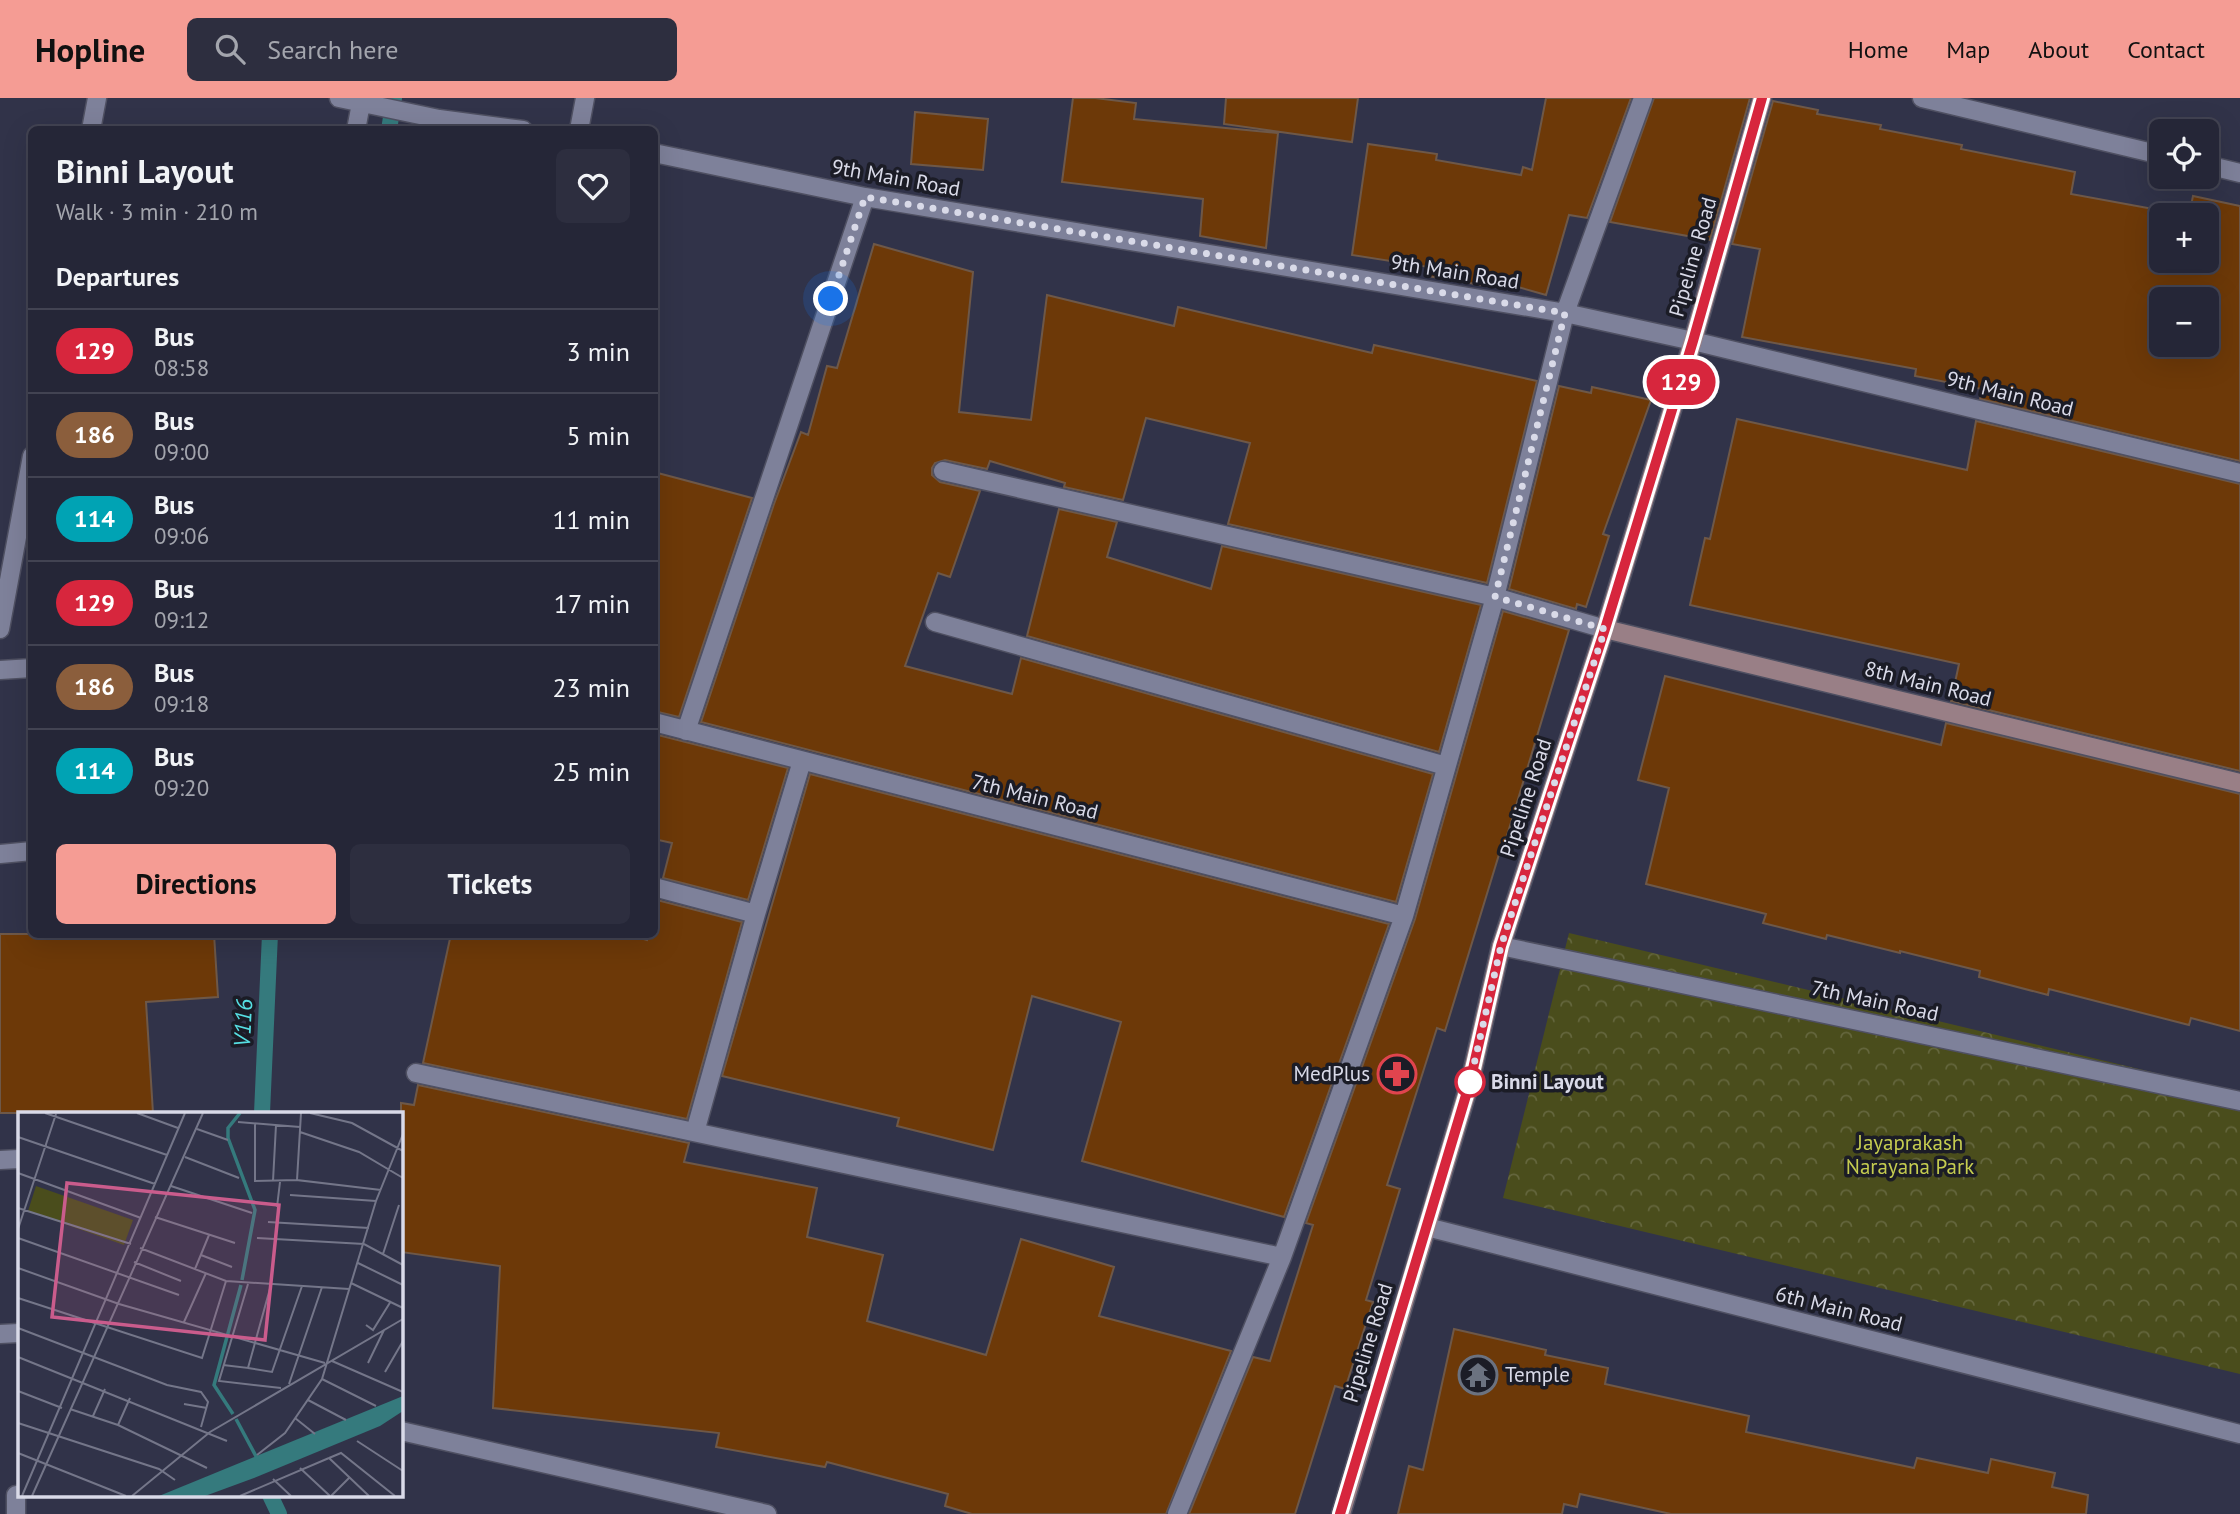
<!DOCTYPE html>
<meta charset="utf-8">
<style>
:root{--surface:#252637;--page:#2d2e3f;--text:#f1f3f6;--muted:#a3a5ad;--line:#424352;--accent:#f59c94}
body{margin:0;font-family:"PT Sans",sans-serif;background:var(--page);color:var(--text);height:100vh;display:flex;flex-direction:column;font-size:26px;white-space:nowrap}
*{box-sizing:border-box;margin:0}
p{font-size:23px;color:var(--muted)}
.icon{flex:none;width:38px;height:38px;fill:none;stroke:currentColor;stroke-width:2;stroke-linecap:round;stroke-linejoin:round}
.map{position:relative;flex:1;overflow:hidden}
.drawer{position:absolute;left:28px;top:28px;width:630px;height:812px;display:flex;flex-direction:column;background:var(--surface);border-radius:10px;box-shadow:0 7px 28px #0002,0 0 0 2px var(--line)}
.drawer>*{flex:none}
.badge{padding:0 14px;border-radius:23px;font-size:24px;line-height:46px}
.tools{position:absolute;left:2149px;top:21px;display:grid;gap:14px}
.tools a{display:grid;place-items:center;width:70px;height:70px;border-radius:10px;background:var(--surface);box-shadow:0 7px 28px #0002,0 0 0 2px var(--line);font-size:35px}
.you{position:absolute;width:35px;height:35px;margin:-18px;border:5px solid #fff;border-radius:50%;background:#1a73e8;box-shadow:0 0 0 10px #1a73e833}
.map>.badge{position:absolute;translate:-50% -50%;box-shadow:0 0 0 4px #fff}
h2{padding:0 28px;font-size:26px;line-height:63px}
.round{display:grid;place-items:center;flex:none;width:74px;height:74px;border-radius:10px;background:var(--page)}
.overview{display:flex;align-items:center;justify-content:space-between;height:119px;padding:0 28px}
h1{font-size:33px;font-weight:800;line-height:52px}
.action{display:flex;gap:14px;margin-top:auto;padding:14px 28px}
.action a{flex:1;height:80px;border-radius:10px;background:var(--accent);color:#111;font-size:28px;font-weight:800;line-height:80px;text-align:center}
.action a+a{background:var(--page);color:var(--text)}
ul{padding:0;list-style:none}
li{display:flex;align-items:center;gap:21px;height:84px;padding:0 28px;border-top:2px solid var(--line)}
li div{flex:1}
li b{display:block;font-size:26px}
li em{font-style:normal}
li .badge{min-width:77px;font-weight:700;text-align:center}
header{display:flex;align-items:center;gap:42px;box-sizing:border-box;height:98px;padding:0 35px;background:var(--accent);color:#111}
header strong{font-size:33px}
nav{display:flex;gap:38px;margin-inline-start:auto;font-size:24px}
.search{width:490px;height:63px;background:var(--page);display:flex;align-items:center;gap:18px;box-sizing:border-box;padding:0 24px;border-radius:10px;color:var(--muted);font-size:26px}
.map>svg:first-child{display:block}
.park{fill:url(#park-crowns)}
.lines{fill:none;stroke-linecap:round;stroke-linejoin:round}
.stream{stroke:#357a7d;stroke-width:16}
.building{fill:#6d3908;stroke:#6e5848;stroke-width:2;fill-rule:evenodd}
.lane-casing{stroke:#4f5062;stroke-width:21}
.street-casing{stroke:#4f5062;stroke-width:21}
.secondary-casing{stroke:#4f5062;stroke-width:21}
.lane{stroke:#7e819a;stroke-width:18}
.street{stroke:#7e819a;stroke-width:18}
.secondary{stroke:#997f86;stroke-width:18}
.line-casing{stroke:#fff;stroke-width:16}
.line{stroke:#d7263d;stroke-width:10}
.walk{stroke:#d9dae8;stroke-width:7;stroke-dasharray:0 12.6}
.stop-dot{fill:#fff;stroke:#d7263d;stroke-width:3.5}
.labels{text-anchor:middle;stroke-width:7;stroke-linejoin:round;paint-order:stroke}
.street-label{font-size:21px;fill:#d9dae8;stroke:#1b1c26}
.poi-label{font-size:21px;fill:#d9dae8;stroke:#1b1c26;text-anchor:end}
.stop-label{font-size:21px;font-weight:bold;fill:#d9dae8;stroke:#1b1c26;text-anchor:start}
.park-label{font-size:21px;fill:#c5cc50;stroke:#1b1c26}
.water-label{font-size:23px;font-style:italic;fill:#56dfe3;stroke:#1b1c26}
.inset-river{fill:none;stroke:#357a7d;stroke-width:3.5}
.inset-road{fill:none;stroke:#747689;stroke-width:2}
.view{fill:#ca5c8c;fill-opacity:0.15;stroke:#ca5c8c;stroke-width:3.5}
.inset-edge{fill:none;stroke:#d9dae8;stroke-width:3.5}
</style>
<header>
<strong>Hopline</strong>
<div class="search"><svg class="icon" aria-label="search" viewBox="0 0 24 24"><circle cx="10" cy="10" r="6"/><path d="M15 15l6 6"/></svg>Search here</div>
<nav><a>Home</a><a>Map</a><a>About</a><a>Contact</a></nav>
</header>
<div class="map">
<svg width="2240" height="1416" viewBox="0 0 2240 1416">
<defs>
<pattern id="park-crowns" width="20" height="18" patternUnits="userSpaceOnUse" patternTransform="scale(1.75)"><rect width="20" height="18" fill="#4a4d1c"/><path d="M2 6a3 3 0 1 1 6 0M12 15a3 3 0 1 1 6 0" fill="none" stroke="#64663d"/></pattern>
</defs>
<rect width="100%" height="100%" fill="#313349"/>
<!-- park -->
<path class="park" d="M1569,835L2240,995V1276L1503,1100Z"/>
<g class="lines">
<!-- stream -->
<path class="stream" d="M389,32L394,0
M262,1015L270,836
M270,1397L279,1416"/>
</g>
<!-- building -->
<path class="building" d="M1073,0H1095L1136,5L1134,21L1278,35L1266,150L1200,138L1203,101L1062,84Z
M1226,0H1358L1352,44L1224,26Z
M1546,0H1631L1587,120L1569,117L1546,197L1490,181L1488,188L1427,178L1429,169L1352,157L1368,46L1437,56L1436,62L1521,77L1523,69L1532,72Z
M1654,0H1750L1710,142L1610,124Z
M1773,3L1818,12L1817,16L1881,27L1880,31L1962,47L1961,51L2075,74L2071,96L2186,117H2161V163H2207V117H2189L2193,98L2240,108V363L1980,301L1982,291L1915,278L1916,271L1742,239L1760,151L1732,146ZM2161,201H2207V247H2161Z
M915,14L988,21L983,72L911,66Z
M874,146L973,174L959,314L1031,322L1047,197L1174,228L1178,209L1372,255L1374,247L1537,283L1487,485L1228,426L1250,345L1146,320L1123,402L1064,389L1065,385L990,363L987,371L945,362L935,365L932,370V377L940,384L980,393L950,479L938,475L905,568L1012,596L1021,560L1433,676L1396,804L701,624L774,406L801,334L808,337L827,268L837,270Z
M1559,288L1591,295L1592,289L1651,302L1603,436L1609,438L1586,509L1577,506L1576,511L1509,491Z
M1737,321L1967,372L1976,323L2240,386V673L1951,603L1959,566L1690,507L1705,440L1710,441Z
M654,374L752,400L679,619L654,613Z
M1059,411L1117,424L1107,459L1211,491L1222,448L1481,507L1439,654L1027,538Z
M1503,513L1569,532L1503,751L1501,750L1445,933L1437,930L1387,1087L1400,1091L1366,1202L1373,1204L1345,1291L1335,1288L1295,1416H1189L1253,1259L1270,1263L1313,1127L1306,1125L1415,821Z
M1665,578L1941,647L1946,625L2240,696V933L2191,920L2189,927L2049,891L2048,897L1979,879L1980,873L1900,853V855L1827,837L1826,841L1763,825L1766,816L1646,786L1669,690L1638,682Z
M654,636L788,670L748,802L663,780L672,745L654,741Z
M810,676L1389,826L1284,1119L1082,1063L1121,924L1032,898L993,1052L897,1028L899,1020L722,978Z
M657,802L742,824L687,1021L423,965L451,836H626L647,842L648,836H654V813Z
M0,836H214L218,899L146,904L153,1015H0Z
M418,987L689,1045L684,1064L817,1090L807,1139L883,1157L867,1223L986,1257L1021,1141L1114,1169L1099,1218L1231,1253L1166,1416H972L945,1408L948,1396L827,1364L825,1369L716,1349L719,1335L493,1310L500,1168L401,1154V1005L414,1007Z
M1454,1231L1546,1252L1545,1257L1608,1270L1605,1286L1749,1318L1746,1334L1914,1370L1917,1360L1988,1375L1991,1361L2055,1375L2052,1389L2088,1397L2086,1416H1671L1580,1396L1577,1409L1564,1406L1562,1416H1398L1409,1368L1423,1372Z"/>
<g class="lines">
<defs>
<path id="lane" d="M0,756L32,753"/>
<path id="street" d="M339,0L439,21L523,32
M1922,0L2161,57
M91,32L97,0
M356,32L362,0
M579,32L585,0
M654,55L865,99L1565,215L1693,243L2240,375
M2207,67L2240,75
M943,373L1495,499L1605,531
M935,524L1446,668
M0,531L32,358
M0,572L32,570
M654,624L1404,818
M686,633L865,99
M654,789L756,816
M1501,848L2240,1003
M416,975L1282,1159
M695,1034L756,816L802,663
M0,1062L19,1061
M1427,1129L2240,1336
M0,1236L19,1235
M401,1333L767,1416
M16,1397V1416
M1177,1416L1282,1159L1404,818L1495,499L1565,215L1643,0"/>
<path id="secondary" d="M1605,531L2240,685
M1341,1416L1470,984L1501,848L1605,531L1693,243L1762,0"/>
</defs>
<!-- lane casing -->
<use href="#lane" class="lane-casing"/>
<!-- street casing -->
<use href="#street" class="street-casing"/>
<!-- secondary casing -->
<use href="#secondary" class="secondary-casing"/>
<!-- lane -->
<use href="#lane" class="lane"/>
<!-- street -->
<use href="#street" class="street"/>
<!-- secondary -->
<use href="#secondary" class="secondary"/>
</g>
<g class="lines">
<defs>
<path id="line" d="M1340,1416L1470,984L1501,848L1605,531L1693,243L1762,0"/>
</defs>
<!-- line casing -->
<use href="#line" class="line-casing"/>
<!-- line -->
<use href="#line" class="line"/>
<!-- walk -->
<path class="walk" d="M831,201L865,99L1565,215L1495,499L1605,531L1501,848L1470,984"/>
</g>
<!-- icons -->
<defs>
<symbol id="pharmacy-ring" viewBox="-11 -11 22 22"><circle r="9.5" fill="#1b1c26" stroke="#e0444e" stroke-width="1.5"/><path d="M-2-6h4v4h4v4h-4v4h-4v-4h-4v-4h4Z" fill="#e0444e"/></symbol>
<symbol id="temple-ring" viewBox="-11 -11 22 22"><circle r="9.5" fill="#1b1c26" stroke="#6b7280" stroke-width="1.5"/><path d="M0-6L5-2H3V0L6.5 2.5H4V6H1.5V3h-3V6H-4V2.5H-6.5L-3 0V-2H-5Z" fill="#6b7280"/></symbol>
</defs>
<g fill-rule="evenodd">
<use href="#pharmacy-ring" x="1375" y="954" width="44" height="44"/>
<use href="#temple-ring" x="1456" y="1255" width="44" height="44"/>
</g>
<!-- markers -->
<circle class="stop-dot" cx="1470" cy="984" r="14"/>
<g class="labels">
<!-- street labels -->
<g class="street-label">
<text transform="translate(896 80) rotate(10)" y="7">9th Main Road</text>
<text transform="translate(1693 159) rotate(-74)" y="7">Pipeline Road</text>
<text transform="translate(1455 174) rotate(9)" y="7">9th Main Road</text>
<text transform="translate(2010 296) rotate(14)" y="7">9th Main Road</text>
<text transform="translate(1928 586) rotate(14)" y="7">8th Main Road</text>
<text transform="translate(1035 699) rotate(14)" y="7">7th Main Road</text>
<text transform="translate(1526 700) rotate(-72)" y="7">Pipeline Road</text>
<text transform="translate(1875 903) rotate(12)" y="7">7th Main Road</text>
<text transform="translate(1839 1211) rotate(14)" y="7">6th Main Road</text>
<text transform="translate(1368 1245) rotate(-73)" y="7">Pipeline Road</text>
</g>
<!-- poi labels -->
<g class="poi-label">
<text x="1370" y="983">MedPlus</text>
<text x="1505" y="1284" text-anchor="start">Temple</text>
</g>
<!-- stop labels -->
<g class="stop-label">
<text x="1491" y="991">Binni Layout</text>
</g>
<!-- park labels -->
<g class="park-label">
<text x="1910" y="1052">Jayaprakash<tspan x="1910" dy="24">Narayana Park</tspan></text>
</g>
<!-- water labels -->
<g class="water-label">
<text transform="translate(243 925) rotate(-87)" y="8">V116</text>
</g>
</g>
<!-- overview -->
<g transform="translate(18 1014)">
<rect width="385" height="385" fill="#313349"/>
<path d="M18,74L115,108L106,133L10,99Z" fill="#4a4d1c"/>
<path d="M385,284V299L362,314L236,366L187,384H141Z" fill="#357a7d"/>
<path class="inset-river" d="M222,1L210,16V26L237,98L224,168M215,302L196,273L223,173M218,307L240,348"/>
<path class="inset-road" d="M27,1L149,43M119,1L160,16M283,1L279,68L363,78M292,1L334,11L385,39M220,10L282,15M237,12V69L279,68M179,17L210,28M282,20L341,40L385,66M0,25L137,72M167,45L221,66M0,61L123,106M255,69L258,13M153,74L234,101M272,83L358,89M259,95L262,70M0,96L113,132M137,105L217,131M250,110L351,116M0,117L38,2M0,126L161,183M239,126L346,132L385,153M122,136L208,169L331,177M365,142L381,93M183,143L214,155M116,150L163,169M340,151L385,173M0,156L101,192L307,251M177,157L191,123M333,171L385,196M230,172L201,269L263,276M0,186L184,246L208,169M166,210L188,161M348,213L355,218L373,189M0,216L149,273L183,280L190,290L183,315M0,245L209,329M314,249L385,280M350,251L366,218M205,253L230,256L253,173M230,256L254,260L284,174M367,260L385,229M304,267L358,294M271,272L304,175M0,279L44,296M290,288L328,308M166,292L189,296M52,297L100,313L189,356M75,304L87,277M277,306L297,322M0,311L141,357L157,368M100,313L112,286M339,329L385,359M0,341L108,384M239,343L267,321L304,267L358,89L385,22M311,346L323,341L377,384M282,356L312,384M255,367L273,384M4,384L167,1M14,384L185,1M114,384L192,320L385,207M222,384L311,346L351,384M313,384L331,366"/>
<path class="view" d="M49,71L261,93L247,228L34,205Z"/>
<rect width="385" height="385" class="inset-edge"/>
</g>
</svg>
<div class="tools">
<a><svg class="icon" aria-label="locate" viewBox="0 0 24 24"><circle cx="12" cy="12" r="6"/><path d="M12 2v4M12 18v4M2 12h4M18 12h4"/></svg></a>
<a>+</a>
<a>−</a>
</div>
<div class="you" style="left:831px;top:201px"></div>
<b class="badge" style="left:1681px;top:284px;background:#d7263d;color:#fff">129</b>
<section class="drawer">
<div class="overview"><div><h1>Binni Layout</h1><p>Walk · 3 min · 210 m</p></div><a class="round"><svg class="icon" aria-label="heart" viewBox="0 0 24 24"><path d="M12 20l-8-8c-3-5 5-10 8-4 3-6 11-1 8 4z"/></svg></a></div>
<h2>Departures</h2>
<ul>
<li><span class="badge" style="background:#d7263d;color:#fff">129</span><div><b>Bus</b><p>08:58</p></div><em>3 min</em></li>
<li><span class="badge" style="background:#8b5e3c;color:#fff">186</span><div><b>Bus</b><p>09:00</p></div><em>5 min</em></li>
<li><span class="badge" style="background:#00a3b4;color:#fff">114</span><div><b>Bus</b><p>09:06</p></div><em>11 min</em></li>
<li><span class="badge" style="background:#d7263d;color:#fff">129</span><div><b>Bus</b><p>09:12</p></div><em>17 min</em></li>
<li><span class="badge" style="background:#8b5e3c;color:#fff">186</span><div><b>Bus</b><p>09:18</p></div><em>23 min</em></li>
<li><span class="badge" style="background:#00a3b4;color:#fff">114</span><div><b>Bus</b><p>09:20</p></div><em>25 min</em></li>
</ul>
<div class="action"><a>Directions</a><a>Tickets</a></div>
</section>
</div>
